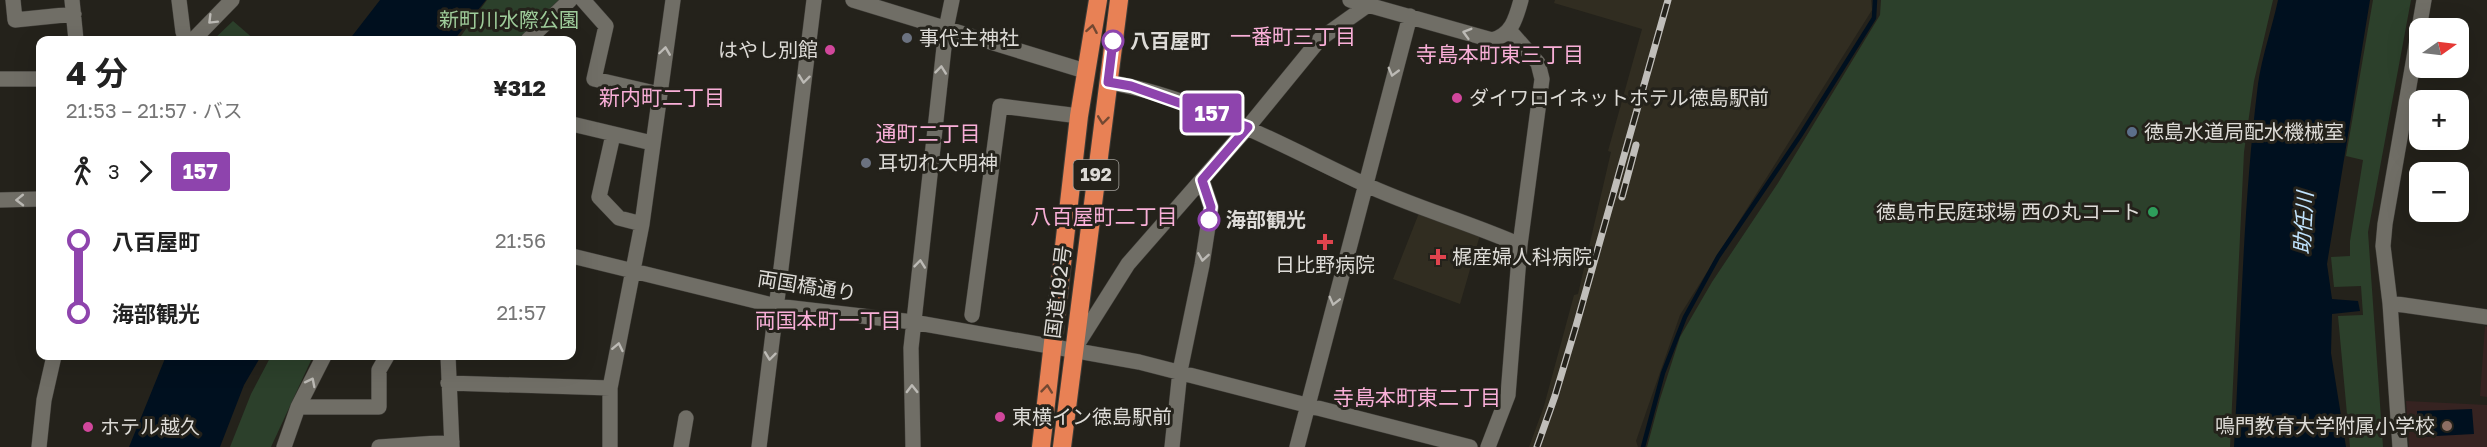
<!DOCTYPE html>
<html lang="ja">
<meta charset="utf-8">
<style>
:root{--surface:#fff;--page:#f2f2f2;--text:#222;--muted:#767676}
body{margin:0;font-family:"Golos Text","Noto Sans JP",sans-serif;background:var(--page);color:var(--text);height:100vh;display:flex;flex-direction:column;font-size:22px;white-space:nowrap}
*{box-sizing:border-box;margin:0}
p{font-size:20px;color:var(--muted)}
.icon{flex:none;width:33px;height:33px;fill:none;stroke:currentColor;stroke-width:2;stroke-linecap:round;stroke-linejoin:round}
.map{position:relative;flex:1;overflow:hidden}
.side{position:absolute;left:36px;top:36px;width:540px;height:324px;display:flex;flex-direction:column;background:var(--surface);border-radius:12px;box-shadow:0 6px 24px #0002}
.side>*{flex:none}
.badge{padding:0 12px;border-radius:4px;font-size:21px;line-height:39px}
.needle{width:39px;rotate:76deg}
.buttons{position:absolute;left:2409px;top:18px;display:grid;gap:12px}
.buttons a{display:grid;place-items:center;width:60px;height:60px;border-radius:12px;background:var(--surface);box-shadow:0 6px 24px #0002;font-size:30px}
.map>.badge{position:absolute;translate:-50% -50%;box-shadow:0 0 0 3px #fff}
.legs{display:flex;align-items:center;gap:9px;height:66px;padding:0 30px;font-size:20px}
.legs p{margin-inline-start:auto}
.summary{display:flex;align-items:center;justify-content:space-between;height:102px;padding:0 30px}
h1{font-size:33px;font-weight:700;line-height:45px}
ul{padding:0 30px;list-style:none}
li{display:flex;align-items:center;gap:21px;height:72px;font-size:22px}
li i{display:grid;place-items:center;width:9px;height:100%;margin:0 8px;background:currentColor}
li i::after{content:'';width:15px;height:15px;margin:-8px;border:4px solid;border-radius:50%;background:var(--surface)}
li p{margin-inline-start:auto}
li:first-child i{background:linear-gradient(#0000 50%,currentColor 0)}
li:last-child i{background:linear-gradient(currentColor 50%,#0000 0)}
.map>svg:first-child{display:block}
.built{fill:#312d21}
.education{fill:#362321}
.green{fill:#2c402b}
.water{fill:#00101f}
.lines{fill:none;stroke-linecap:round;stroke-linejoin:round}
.stream{stroke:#00101f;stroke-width:4.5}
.minor-casing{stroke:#3f3d38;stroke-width:16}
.highway-casing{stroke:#3f3d38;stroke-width:20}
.minor{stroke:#706e66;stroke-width:15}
.highway{stroke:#e88155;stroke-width:18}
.rail-casing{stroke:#c0beba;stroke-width:7}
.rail{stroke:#24221b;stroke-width:4.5;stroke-dasharray:14;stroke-linecap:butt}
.oneway{stroke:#bcbab5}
.oneway2{stroke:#724832}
.line-1-casing{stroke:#fff;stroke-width:14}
.line-1{stroke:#8e44ad;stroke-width:9}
.worship-dot{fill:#6b7280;stroke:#24221b;stroke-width:2}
.stop-1-dot{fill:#fff;stroke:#8e44ad;stroke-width:3}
.hotel-dot{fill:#d1479c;stroke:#24221b;stroke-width:2}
.service-dot{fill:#5c6f8a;stroke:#24221b;stroke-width:2}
.leisure-dot{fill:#2e9e5b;stroke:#24221b;stroke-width:2}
.health-dot{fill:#e0444e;stroke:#24221b;stroke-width:2}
.education-dot{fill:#8d6e63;stroke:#24221b;stroke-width:2}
.labels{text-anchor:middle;stroke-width:6;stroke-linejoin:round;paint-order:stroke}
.shield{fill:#24221b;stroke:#a6a49f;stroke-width:1.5}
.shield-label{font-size:18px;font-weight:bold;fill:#dddbd7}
.park-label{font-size:20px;fill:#9fcd9b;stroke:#24221b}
.poi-label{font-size:20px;fill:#dddbd7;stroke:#24221b;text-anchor:start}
.stop-label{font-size:20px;font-weight:bold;fill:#dddbd7;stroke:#24221b;text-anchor:start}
.street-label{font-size:20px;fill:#dddbd7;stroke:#24221b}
.neighbourhood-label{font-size:21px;fill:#f9afd8;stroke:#24221b}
.water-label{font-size:21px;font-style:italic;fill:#c1e4fe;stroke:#24221b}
</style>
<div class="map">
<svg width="2487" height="447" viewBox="0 0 2487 447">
<rect width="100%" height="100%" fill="#24221b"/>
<!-- built -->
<path class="built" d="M1555,0H1871L1872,10L1680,315L1636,441L1638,447H1529L1544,406L1574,295L1578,294L1611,152L1608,151L1642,29L1554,3Z
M1419,213L1480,235L1460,304L1393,279Z"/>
<!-- education -->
<path class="education" d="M2485,326L2487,327V397L2480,396Z
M2406,401L2487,405V447H2409Z"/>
<!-- green -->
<path class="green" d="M487,0H560L521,40H458Z
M1881,0H2273L2254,81L2244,152L2230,447H1647L1660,399L1680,337L1712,282L1778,183L1880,15Z
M2373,0H2411L2368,232L2383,447H2350L2338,316L2363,315L2361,286L2334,287L2331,257L2350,256V241L2363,160L2346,156Z
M233,21L255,40H213Z
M271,356H313L271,447H230L251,394Z"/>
<!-- water -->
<path class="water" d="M380,0H486L454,40H349Z
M2278,0H2370L2327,264L2332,299L2358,301L2360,311L2332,314L2331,353L2346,447H2234C2241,326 2243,204 2258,84C2262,56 2272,28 2278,0Z
M166,356H261L244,385L220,447H129Z
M2472,409L2474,434L2418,437L2417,411Z"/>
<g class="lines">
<!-- stream -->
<path class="stream" d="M1643,447L1663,373L1685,317L1718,257L1800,136L1874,18L1875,0"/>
<defs>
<path id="minor" d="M13,0L15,20L74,14
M72,0L76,40
M179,0L183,32
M583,0L606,26L594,79L659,94
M853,0L1085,71
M1350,0L1368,5
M1370,0L1368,5L1492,40C1512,35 1516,18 1521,0
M193,40L232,0
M528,40L570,0
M0,79H40
M1108,82C1199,98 1279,144 1362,183C1413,207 1468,222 1520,245
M572,124L652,143
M613,135L599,197L619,218L642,224
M0,200L40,199
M572,256L776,306L913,322L1139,362L1470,447
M2390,303L2487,317
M972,315L1000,106L1079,116
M1075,348L1128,264L1248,127L1320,39L1368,5
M448,356L452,447
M448,383L610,388
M298,407H379V370L387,356
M39,447L44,400L54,356
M284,447L298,407L324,356
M379,447L452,442
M610,447V388L642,224L673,0
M681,447L686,418
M759,447L814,0
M913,447L911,348L946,29L952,0
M1172,447L1180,371L1202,265L1211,207L1202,180
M1297,447L1410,16
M1488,447L1508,395L1520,245L1542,79L1538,63L1510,31
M2400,447L2390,303L2383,246L2385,224L2424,0"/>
<path id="highway" d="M1041,447L1079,116L1098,0
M1062,447L1119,0"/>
</defs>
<!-- minor casing -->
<use href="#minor" class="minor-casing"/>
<!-- highway casing -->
<use href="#highway" class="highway-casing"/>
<!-- minor -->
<use href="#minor" class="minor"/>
<!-- highway -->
<use href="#highway" class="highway"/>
<defs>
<path id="rail" d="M1622,197L1636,145
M1537,447L1555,396L1576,326L1668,0"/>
</defs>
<!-- rail casing -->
<use href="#rail" class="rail-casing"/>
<!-- rail -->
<use href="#rail" class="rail"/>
</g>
<!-- one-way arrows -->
<defs><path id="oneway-chevron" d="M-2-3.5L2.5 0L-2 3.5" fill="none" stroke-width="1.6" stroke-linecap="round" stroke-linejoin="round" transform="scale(1.5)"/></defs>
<g class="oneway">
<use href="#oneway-chevron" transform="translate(212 20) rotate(135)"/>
<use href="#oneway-chevron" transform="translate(1467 33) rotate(-164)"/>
<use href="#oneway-chevron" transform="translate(665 51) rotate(-82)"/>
<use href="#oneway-chevron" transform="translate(941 70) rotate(-84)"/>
<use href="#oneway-chevron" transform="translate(1393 72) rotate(105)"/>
<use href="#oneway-chevron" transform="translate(804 79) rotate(97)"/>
<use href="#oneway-chevron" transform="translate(20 200) rotate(179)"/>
<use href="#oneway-chevron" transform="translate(1203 257) rotate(99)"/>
<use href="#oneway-chevron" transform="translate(920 264) rotate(-84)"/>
<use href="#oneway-chevron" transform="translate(1334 301) rotate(104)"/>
<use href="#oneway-chevron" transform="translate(618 347) rotate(-78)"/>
<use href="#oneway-chevron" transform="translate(770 356) rotate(97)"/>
<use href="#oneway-chevron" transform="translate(311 382) rotate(-63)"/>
<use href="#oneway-chevron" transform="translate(912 389) rotate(-91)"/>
</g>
<g class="oneway2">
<use href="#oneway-chevron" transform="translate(1092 29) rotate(-80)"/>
<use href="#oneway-chevron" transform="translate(1103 120) rotate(97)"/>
<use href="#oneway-chevron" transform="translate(1047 389) rotate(-84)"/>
</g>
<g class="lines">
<defs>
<path id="line-1" d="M1113,41L1108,82L1131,86L1248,127L1202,180L1211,207L1209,220"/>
</defs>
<!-- line-1 casing -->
<use href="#line-1" class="line-1-casing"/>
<!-- line-1 -->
<use href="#line-1" class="line-1"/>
</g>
<!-- markers -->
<g class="worship-dot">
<circle cx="907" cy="38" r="6"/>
<circle cx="866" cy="163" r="6"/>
</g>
<g class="stop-1-dot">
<circle cx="1113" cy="41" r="10"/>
<circle cx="1209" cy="220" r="10"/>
</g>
<g class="hotel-dot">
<circle cx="830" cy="50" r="6"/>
<circle cx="1457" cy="98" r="6"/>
<circle cx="1000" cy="417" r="6"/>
<circle cx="88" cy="427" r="6"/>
</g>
<circle class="service-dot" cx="2132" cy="132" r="6"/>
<circle class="leisure-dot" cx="2153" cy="212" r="6"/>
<g class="health-dot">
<path d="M1322 233h6v6h6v6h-6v6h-6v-6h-6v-6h6z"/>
<path d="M1435 248h6v6h6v6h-6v6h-6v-6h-6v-6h6z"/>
</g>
<circle class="education-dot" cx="2447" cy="426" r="6"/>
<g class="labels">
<!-- shield labels -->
<rect class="shield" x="1073.5" y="160" width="45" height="30" rx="4.5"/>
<g class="shield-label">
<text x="1096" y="181">192</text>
</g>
<!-- park labels -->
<g class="park-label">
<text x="509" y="27">新町川水際公園</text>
</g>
<!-- poi labels -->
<g class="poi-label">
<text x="919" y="45">事代主神社</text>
<text x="818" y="57" text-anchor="end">はやし別館</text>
<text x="1469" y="105">ダイワロイネットホテル徳島駅前</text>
<text x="2144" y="139">徳島水道局配水機械室</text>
<text x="878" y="170">耳切れ大明神</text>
<text x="2141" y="219" text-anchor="end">徳島市民庭球場 西の丸コート</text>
<text x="1452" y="264">梶産婦人科病院</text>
<text x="1325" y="272" text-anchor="middle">日比野病院</text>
<text x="1012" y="424">東横イン徳島駅前</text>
<text x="2435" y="433" text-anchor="end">鳴門教育大学附属小学校</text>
<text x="100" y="434">ホテル越久</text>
</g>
<!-- stop labels -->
<g class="stop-label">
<text x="1130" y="48">八百屋町</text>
<text x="1226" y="227">海部観光</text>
</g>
<!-- street labels -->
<g class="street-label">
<text transform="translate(807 286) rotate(9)" y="7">両国橋通り</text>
<text transform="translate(1058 292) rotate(-83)" y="7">国道192号</text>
</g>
<!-- neighbourhood labels -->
<g class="neighbourhood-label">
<text x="1293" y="44">一番町三丁目</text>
<text x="1500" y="62">寺島本町東三丁目</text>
<text x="662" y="105">新内町二丁目</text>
<text x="928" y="141">通町二丁目</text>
<text x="1104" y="224">八百屋町二丁目</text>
<text x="828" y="328">両国本町一丁目</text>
<text x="1417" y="405">寺島本町東二丁目</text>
</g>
<!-- water labels -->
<g class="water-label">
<text transform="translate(2304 223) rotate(-87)" y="7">助任川</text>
</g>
</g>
</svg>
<div class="buttons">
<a><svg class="needle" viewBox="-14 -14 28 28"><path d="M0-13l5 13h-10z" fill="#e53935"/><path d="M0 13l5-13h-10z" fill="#767676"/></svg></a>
<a>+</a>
<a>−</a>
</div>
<b class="badge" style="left:1212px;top:113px;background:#8e44ad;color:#fff">157</b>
<section class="side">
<div class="summary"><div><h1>4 分</h1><p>21:53 – 21:57 · バス</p></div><b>¥312</b></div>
<div class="legs"><svg class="icon" aria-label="walk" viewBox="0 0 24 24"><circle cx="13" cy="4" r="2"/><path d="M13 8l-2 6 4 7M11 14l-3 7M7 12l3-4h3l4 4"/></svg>3<svg class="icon" aria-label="forward" viewBox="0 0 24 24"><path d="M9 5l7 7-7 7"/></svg><b class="badge" style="background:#8e44ad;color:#fff">157</b></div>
<ul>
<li><i style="color:#8e44ad"></i><b>八百屋町</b><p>21:56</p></li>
<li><i style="color:#8e44ad"></i><b>海部観光</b><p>21:57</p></li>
</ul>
</section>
</div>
